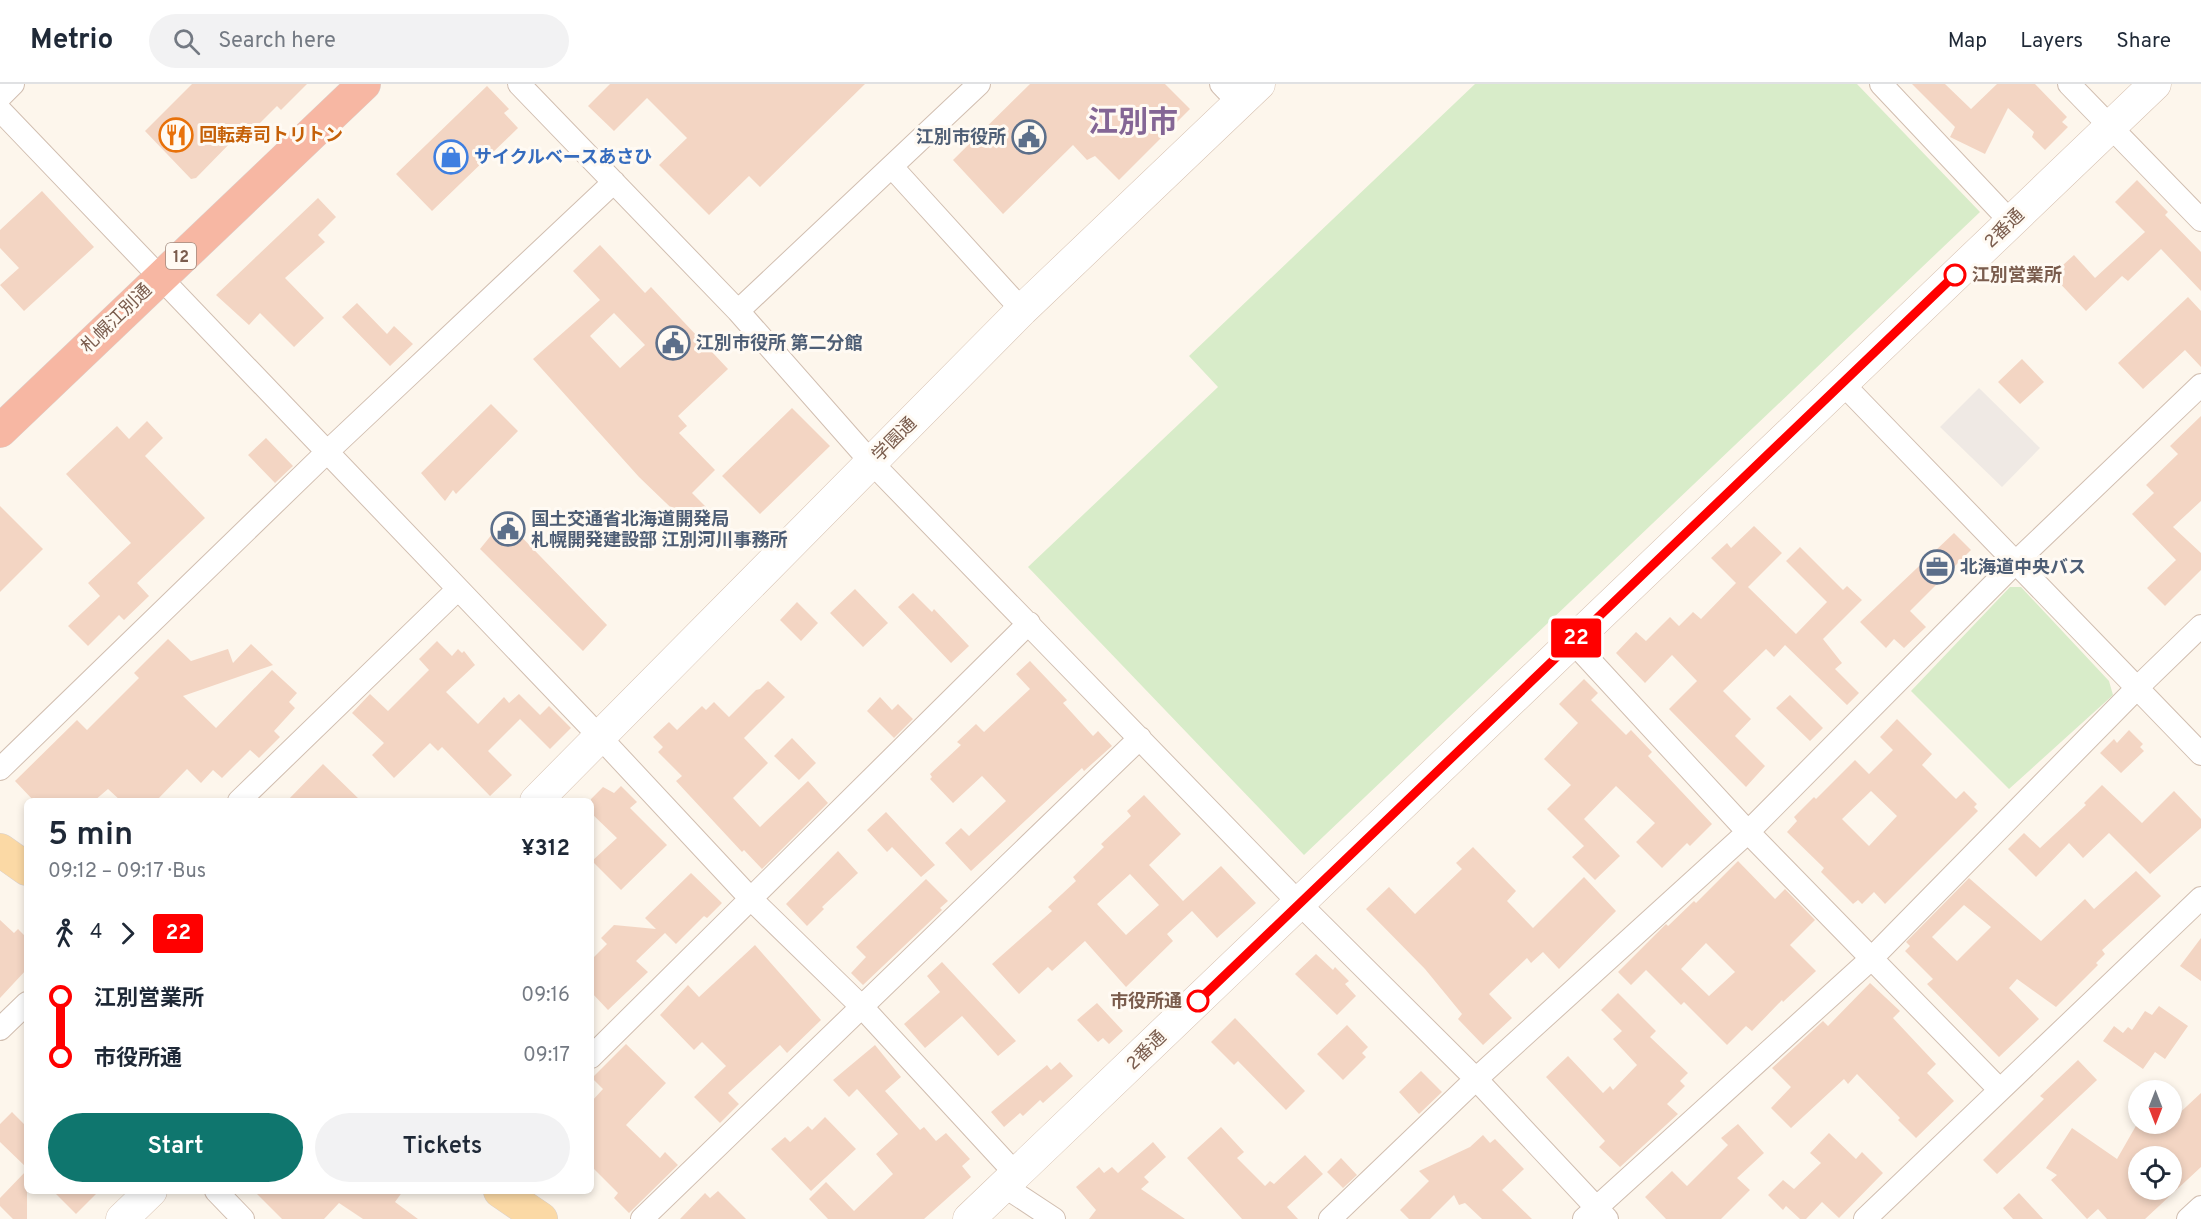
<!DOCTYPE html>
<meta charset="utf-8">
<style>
:root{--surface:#fff;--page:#f2f2f3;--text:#1f2937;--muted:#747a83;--line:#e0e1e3;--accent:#0f766e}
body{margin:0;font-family:Overpass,"Noto Sans JP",sans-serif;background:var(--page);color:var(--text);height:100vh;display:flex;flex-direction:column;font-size:22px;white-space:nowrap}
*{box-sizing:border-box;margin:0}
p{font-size:20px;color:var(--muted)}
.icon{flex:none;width:33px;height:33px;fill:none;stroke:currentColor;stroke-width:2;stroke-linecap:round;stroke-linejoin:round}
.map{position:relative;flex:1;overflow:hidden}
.side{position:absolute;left:24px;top:714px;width:570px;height:396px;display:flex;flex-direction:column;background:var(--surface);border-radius:9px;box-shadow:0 3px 9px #0003}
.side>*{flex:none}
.badge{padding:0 12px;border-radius:4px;font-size:21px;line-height:39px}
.needle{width:39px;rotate:180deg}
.tools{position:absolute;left:2128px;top:996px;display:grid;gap:12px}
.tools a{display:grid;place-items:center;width:54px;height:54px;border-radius:50%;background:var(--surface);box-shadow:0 3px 9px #0003;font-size:30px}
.map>.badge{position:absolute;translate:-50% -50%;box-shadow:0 0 0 3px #fff}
.legs{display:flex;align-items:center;gap:9px;height:66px;padding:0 24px;font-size:20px}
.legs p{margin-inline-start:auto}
.overview{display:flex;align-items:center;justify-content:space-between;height:102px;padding:0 24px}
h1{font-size:33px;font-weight:600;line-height:45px}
.button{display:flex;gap:12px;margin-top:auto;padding:12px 24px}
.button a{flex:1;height:69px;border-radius:36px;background:var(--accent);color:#fff;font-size:24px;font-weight:600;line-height:69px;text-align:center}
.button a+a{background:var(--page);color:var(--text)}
ul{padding:0 24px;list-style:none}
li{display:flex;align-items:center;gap:21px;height:60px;font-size:22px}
li i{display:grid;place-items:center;width:9px;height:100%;margin:0 8px;background:currentColor}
li i::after{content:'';width:15px;height:15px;margin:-8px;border:4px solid;border-radius:50%;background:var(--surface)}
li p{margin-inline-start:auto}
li:first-child i{background:linear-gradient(#0000 50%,currentColor 0)}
li:last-child i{background:linear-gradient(currentColor 50%,#0000 0)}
header{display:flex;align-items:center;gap:36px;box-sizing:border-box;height:84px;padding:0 30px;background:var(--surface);border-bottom:2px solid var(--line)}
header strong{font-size:28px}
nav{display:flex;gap:33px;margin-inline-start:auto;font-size:21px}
.search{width:420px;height:54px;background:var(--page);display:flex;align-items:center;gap:15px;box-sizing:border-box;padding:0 21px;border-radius:33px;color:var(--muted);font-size:22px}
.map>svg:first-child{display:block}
.industrial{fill:#efe9e4}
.green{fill:#d8ecc9}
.building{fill:#f3d5c3;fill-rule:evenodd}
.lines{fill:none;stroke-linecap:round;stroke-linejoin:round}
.street-casing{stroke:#d1beb0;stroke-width:24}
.secondary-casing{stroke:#d6c0b0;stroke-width:33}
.primary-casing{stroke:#dad1cd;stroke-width:34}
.highway-casing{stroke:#dad1cd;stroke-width:34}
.street{stroke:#fff;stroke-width:22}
.secondary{stroke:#fff;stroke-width:32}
.primary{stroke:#fbd9a5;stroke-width:33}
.highway{stroke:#f7b7a3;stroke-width:33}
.line-1-casing{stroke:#fff;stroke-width:14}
.line-1{stroke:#f00;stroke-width:9}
.stop-1-dot{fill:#fff;stroke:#f00;stroke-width:3}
.labels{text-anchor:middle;stroke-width:6;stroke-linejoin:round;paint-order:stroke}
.shield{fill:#fffaf3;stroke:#a28b7f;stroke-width:1.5}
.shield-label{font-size:16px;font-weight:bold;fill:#7a5c4d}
.food-label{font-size:18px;font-weight:bold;fill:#c56008;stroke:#fffaf3;text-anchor:start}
.service-label{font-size:18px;font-weight:bold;fill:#4e5e75;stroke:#fffaf3;text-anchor:start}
.shop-label{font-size:18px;font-weight:bold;fill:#366cbe;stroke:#fffaf3;text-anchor:start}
.street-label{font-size:18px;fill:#7a5c4d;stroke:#fffaf3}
.stop-label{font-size:18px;font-weight:bold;fill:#7a5c4d;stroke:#fffaf3;text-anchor:start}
.town-label{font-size:30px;font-weight:bold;fill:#846695;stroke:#fffaf3}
</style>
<header>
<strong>Metrio</strong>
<div class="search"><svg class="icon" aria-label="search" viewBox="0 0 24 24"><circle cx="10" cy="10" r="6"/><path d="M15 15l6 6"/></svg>Search here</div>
<nav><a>Map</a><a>Layers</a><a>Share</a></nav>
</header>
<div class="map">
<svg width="2201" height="1135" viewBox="0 0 2201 1135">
<rect width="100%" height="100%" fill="#fdf6ec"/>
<!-- industrial -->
<path class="industrial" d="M1979,304L2040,364L2002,403L1940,343Z"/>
<!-- green -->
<path class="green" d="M1475,0H1857L1980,128L1304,771L1028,483L1218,303L1189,272Z
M2010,503H2021L2109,597L2113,611L2009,705L1911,607Z"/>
<!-- building -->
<path class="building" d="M192,0H307L281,26L277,22L243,56L238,51L196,94L191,95L145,47Z
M610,0H865L760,103L749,92L709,131L659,81L687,54L647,14L614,47L588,22Z
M1030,0H1165L1190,25L1119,96L1095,72L1087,76L1073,61L1003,130L953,76Z
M1912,0H1945L1971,25L1997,0H2035L2067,33L2062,38L2068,43L2045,66L2032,53L2034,48L2008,24L1985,70L1950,53L1955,43Z
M487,2L509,25L504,29L518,44L432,127L396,90Z
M2137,96L2168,128L2165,131L2201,168V207L2161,165L2128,197L2122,192L2086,227L2052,191L2074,171L2095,194L2145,148L2115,118Z
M42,107L94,163L24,227L0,201L19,184L0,164V146Z
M318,114L336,133L318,151L325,158L285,194L324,234L294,263L260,229L249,241L216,211Z
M600,161L645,209L651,203L728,285L678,332L687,342L679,349L715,386L692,409L709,426L691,443L639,393L533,275L600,216L573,187ZM614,229L645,261L620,284L590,252Z
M2188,213L2201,227V283L2185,266L2143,305L2118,279Z
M357,219L387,250L394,242L413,260L390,282L342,233Z
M2022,275L2044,298L2020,320L1998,298Z
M491,320L518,347L456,410L453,406L445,417L421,389Z
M792,324L830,362L760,430L722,392Z
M2201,332V417L2173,443L2201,469V486L2165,522L2147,504L2176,476L2132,430L2154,409L2146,401L2178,370L2170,362Z
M147,337L163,354L145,372L205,434L137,499L149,512L124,536L119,531L88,562L68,542L100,512L88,499L131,459L66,390L117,342L129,355Z
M266,354L293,382L275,399L248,371Z
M0,422L43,465L0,508Z
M508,439L607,541L583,567L480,465L493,449L495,452Z
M1754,442L1782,469L1748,503L1796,550L1827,518L1786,477L1800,463L1843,506L1847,502L1862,516L1823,555L1842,579L1835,585L1859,609L1847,621L1785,561L1774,573L1766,565L1723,607L1751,635L1735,652L1765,682L1746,703L1669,625L1697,597L1672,571L1645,599L1616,569L1636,548L1646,557L1670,533L1679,542L1693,528L1701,535L1736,499L1711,474L1727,459L1731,464Z
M1954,449L1971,466L1910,527L1926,543L1904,564L1894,555L1886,564L1860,538Z
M855,505L888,539L863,563L830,529Z
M913,509L932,528L934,525L969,562L951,579L898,523Z
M797,518L818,539L801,557L780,536Z
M168,555L191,577L228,565L233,579L251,560L273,581L183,612L216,644L272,586L297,609L289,618L295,624L274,647L280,653L259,674L250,666L222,694L213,686L201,699L187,685L156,717H121L108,705L94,717H34L15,697L77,636L87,646L139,594L134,589Z
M437,557L452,572L458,565L462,569L464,567L475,581L446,608L478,640L504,613L509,619L519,610L540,631L549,622L571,644L550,665L520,635L488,667L512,691L490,712L442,663L438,667L430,659L394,694L372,671L384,659L352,629L370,610L388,627L429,586L419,575Z
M1030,577L1067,616L1063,619L1093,652L1098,647L1112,662L1084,687L1082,684L971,787L945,759L961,744L969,752L1006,717L982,692L953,719L930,695L932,693L930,690L961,661L957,658L976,640L984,648L1030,605L1016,590Z
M1584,595L1598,609L1591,616L1626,651L1631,646L1652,668L1648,672L1712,740L1690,762L1687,759L1662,784L1636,758L1655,739L1616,702L1584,735L1620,772L1595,796L1572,773L1584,762L1547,725L1571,701L1544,675L1578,639L1559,620Z
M768,597L785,613L744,654L768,679L733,714L760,743L808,697L828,719L762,785L744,766L742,768L676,697L682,692L658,668L663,663L653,653L669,638L677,646L702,622L706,626L714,618L729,633L756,606L760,605Z
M1790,611L1823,644L1810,657L1776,624Z
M880,613L892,626L898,620L913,635L894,654L867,627Z
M1897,635L1932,670L1922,681L1956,715L1964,707L1977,720L1974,723L1978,727L1885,820L1874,808L1862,820L1858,816L1853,820L1821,788L1824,784L1787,748L1797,737L1794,733L1814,713L1816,715L1855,676L1869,690L1893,666L1880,653ZM1871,707L1897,732L1869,762L1842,735Z
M2129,646L2143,660L2140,663L2144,667L2121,689L2100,669L2114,655L2117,659Z
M792,654L816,679L799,696L774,672Z
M323,680L361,717H287Z
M2102,701L2142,739L2174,707L2201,735V744L2150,790L2109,749L2083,774L2069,759L2036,793L2008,765L2024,749L2040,764L2086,721L2084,719Z
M621,702L637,718L630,724L667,761L621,806L592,777L617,754L591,729V715L603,703L614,709Z
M1144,711L1181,750L1149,781L1183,817L1221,782L1256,819L1217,854L1192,827L1167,850L1173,857L1126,903L1085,857L1052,887L1048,883L1019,910L992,880L1052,827L1048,823L1076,797L1073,793L1104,763L1101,760L1131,732L1127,727ZM1130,790L1159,821L1126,851L1097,820Z
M886,728L935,781L921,793L892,763L887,768L867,746Z
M1473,763L1516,807L1507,817L1533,844L1584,793L1616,827L1559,885L1543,868L1531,879L1527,874L1489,910L1512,934L1483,961L1458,935L1462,930L1425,885L1366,825L1389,803L1415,830L1462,785L1456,779Z
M838,767L858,789L822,823L824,825L807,842L786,820Z
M1738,777L1775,815L1785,805L1815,836L1790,861L1816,887L1783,918L1782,916L1752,947L1746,942L1727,961L1684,918L1681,921L1646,886L1631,901L1618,888L1666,840L1668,842L1694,817L1696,819ZM1706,859L1735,888L1709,912L1681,885Z
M2136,787L2161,812L2102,866L2105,870L2096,879L2098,881L2056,923L2017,895L2009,904L2039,935L1999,973L1927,900L1933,895L1905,867L1910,862L1906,858L1969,794L2041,857L2085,815L2094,825ZM1964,821L1991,843L1957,877L1932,853Z
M691,789L722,819L707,834L704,832L676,860L665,849L636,877L648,888L608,926L591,908V876L607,860L601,854L614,841L656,845L645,834Z
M926,795L948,817L940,824L942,826L863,901L851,889L866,873L856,863Z
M0,836L14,849L18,845L27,854V885L0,914Z
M2201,854V897L2180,882Z
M755,861L821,936L787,969L780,961L728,1009L739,1020L720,1039L694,1013L726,982L702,958L694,966L660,931L688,901L699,913Z
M1316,870L1333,886L1335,883L1349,897L1345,900L1356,912L1337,931L1295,890Z
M942,878L1016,957L998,972L962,932L925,964L904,940L940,908L927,892Z
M1870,899L1900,927L1893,934L1936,980L1927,989L1954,1017L1916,1054L1898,1036L1900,1034L1857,990L1848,1000L1844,995L1791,1044L1771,1024L1791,1003L1772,984L1823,937L1828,942Z
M1618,909L1656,947L1650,953L1688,989L1680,997L1685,1002L1667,1020L1678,1030L1620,1083L1599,1063L1605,1057L1546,993L1568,972L1603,1009L1610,1002L1613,1006L1637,981L1613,955L1622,947L1601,926Z
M1097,919L1123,947L1109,960L1103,954L1098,958L1077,936Z
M2159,922L2188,942L2165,975L2155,968L2143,985L2103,957L2114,942L2123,949L2128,943L2132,946L2145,927L2152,931Z
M1235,934L1305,1007L1286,1026L1238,977L1234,981L1211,958Z
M1347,941L1368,963L1362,969L1366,973L1343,996L1317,970Z
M626,960L666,999L626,1041L660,1074L665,1068L678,1081L629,1129L614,1114L618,1109L591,1082V1018L603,1005L592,994Z
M875,961L901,993L885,1007L920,1046L924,1043L936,1057L946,1049L970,1075L962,1082L971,1093L924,1135H828L809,1115L826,1098L854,1127L893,1090L876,1070L898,1050L857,1005L849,1013L833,996Z
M2078,976L2097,996L1997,1090L1983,1076L2044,1015L2040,1012Z
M1060,978L1073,992L1043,1019L1040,1016L1023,1032L1020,1029L1004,1043L991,1028L1047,981L1051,986Z
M1421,987L1442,1008L1419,1030L1399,1008Z
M2201,1009V1083L2145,1135H2107L2098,1125L2087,1135L2051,1096L2057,1091L2046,1084L2072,1044L2117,1075L2137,1040H2172V1036ZM2139,1072H2172V1106H2139Z
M12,1028L27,1043V1084L0,1058V1040Z
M825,1033L856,1065L811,1107L771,1065L785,1053L790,1058L808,1042L812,1046Z
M1738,1040L1764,1069L1737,1094L1750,1106L1721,1135H1666L1645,1113L1672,1087L1687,1102L1728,1061L1721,1054Z
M1221,1043L1244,1068L1237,1074L1265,1102L1270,1097L1274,1100L1305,1071L1323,1090L1287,1123L1298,1135H1242L1187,1074Z
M1829,1049L1856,1075L1862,1068L1883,1089L1839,1134L1822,1118L1806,1135H1800L1786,1122L1783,1126L1768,1111L1783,1096L1794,1105L1821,1079L1810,1069Z
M1483,1051L1490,1059L1495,1055L1524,1085L1502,1106L1532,1135H1482L1465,1119L1459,1121L1454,1111L1430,1135H1409L1400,1126L1429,1097L1419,1087L1470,1063Z
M1153,1058L1166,1073L1144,1093L1149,1098L1141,1105L1185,1135H1089L1096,1126L1076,1103L1099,1083L1104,1089L1112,1083L1118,1089Z
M1341,1074L1357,1091L1343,1104L1327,1088Z
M27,1086V1135H13L0,1122V1114Z
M53,1107H99L76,1130Z
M254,1107H403L395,1118L418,1135H363L339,1119L324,1135H282Z
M718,1107L746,1135H680L705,1109L710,1114Z
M2019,1109L2043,1135H2013L2003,1124Z"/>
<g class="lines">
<defs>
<path id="street" d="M519,0L738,227L871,378L1300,820L1476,995L1607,1135
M1221,0L1239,19
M1881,0L2011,138
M2069,0L2201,136
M0,13L13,0
M0,26L599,652L751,815L863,924L1016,1090
M892,83L1022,226
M738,227L979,0
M1842,299L2201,670
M1573,558L1748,748L2000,1006
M0,685L327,368L614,98
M239,717L458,505
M0,945L27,919
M591,973L1029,539
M1004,1102L1054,1135
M216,1107L243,1135
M642,1135L1140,654
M1330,1135L1476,995L1748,748L2017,477L2201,301
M1584,1135L1871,875L2138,603L2201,542
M1865,1135L2201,814
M2188,1135L2201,1123"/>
<path id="secondary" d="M536,717L1022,226L1259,0
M122,1135L151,1107
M969,1135L2155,0"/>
<path id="primary" d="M0,766L27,785
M500,1107L541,1135"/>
<path id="highway" d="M0,347L364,0"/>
</defs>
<!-- street casing -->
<use href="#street" class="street-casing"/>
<!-- secondary casing -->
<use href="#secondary" class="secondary-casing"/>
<!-- primary casing -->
<use href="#primary" class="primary-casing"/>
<!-- highway casing -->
<use href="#highway" class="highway-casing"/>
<!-- street -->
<use href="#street" class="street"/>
<!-- secondary -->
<use href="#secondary" class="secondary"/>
<!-- primary -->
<use href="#primary" class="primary"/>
<!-- highway -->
<use href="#highway" class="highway"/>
</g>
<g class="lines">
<defs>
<path id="line-1" d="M1198,917L1955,191"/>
</defs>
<!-- line-1 casing -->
<use href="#line-1" class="line-1-casing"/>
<!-- line-1 -->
<use href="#line-1" class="line-1"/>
</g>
<!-- icons -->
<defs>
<symbol id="restaurant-ring" viewBox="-11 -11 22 22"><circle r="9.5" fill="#fffaf3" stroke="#e8710a" stroke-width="1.5"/><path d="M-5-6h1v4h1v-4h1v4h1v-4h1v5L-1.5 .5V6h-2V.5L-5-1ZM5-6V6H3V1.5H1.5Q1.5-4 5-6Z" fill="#e8710a"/></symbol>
<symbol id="civic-ring" viewBox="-11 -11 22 22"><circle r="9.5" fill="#fffaf3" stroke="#5c6f8a" stroke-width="1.5"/><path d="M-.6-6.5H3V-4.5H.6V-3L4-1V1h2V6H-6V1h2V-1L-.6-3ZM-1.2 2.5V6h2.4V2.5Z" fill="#5c6f8a"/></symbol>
<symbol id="shop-ring" viewBox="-11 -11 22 22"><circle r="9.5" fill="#fffaf3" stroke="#3f7fe0" stroke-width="1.5"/><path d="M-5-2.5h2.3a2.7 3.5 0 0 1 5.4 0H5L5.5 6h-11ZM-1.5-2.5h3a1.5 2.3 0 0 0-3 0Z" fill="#3f7fe0"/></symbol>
<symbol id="office-ring" viewBox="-11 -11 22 22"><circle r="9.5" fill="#fffaf3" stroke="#5c6f8a" stroke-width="1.5"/><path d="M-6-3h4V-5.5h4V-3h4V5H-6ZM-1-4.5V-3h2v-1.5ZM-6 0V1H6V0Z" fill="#5c6f8a"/></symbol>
</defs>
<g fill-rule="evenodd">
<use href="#restaurant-ring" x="157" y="32" width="38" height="38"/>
<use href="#civic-ring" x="1010" y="34" width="38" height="38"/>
<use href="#shop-ring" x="432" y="54" width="38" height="38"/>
<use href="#civic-ring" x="654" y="240" width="38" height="38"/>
<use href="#civic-ring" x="489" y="426" width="38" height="38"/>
<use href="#office-ring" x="1918" y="464" width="38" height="38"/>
</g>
<!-- markers -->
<g class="stop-1-dot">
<circle cx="1955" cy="191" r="10"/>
<circle cx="1198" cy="917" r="10"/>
</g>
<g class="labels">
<!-- shield labels -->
<rect class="shield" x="166" y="159" width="30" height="26" rx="4.5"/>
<g class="shield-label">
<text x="181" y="178">12</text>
</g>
<!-- food labels -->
<g class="food-label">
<text x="199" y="57">回転寿司トリトン</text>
</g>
<!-- service labels -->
<g class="service-label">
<text x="1006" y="59" text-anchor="end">江別市役所</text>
<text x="696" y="265">江別市役所 第二分館</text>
<text x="531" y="441">国土交通省北海道開発局<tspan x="531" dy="21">札幌開発建設部 江別河川事務所</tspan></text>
<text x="1960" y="489">北海道中央バス</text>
</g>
<!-- shop labels -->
<g class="shop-label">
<text x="474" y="79">サイクルベースあさひ</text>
</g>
<!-- street labels -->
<g class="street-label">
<text transform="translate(2004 144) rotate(-44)" y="6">2番通</text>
<text transform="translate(116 234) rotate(-44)" y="6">札幌江別通</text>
<text transform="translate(894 355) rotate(-45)" y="6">学園通</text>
<text transform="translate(1146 966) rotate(-44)" y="6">2番通</text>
</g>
<!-- stop labels -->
<g class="stop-label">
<text x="1972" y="197">江別営業所</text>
<text x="1182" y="923" text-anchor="end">市役所通</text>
</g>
<!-- town labels -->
<g class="town-label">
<text x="1133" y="48">江別市</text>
</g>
</g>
</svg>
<div class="tools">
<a><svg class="needle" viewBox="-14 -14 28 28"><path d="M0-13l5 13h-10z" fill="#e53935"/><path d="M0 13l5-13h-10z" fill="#747a83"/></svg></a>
<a><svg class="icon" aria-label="locate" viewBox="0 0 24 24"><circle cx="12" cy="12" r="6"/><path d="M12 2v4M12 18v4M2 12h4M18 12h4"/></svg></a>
</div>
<b class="badge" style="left:1576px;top:554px;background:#f00;color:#fff">22</b>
<section class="side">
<div class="overview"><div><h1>5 min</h1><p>09:12 – 09:17 · Bus</p></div><b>¥312</b></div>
<div class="legs"><svg class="icon" aria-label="walk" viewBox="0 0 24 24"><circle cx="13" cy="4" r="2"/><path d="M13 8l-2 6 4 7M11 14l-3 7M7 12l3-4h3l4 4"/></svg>4<svg class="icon" aria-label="forward" viewBox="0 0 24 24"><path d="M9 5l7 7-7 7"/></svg><b class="badge" style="background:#f00;color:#fff">22</b></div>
<ul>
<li><i style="color:#f00"></i><b>江別営業所</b><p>09:16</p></li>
<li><i style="color:#f00"></i><b>市役所通</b><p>09:17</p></li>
</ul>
<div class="button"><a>Start</a><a>Tickets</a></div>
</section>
</div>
